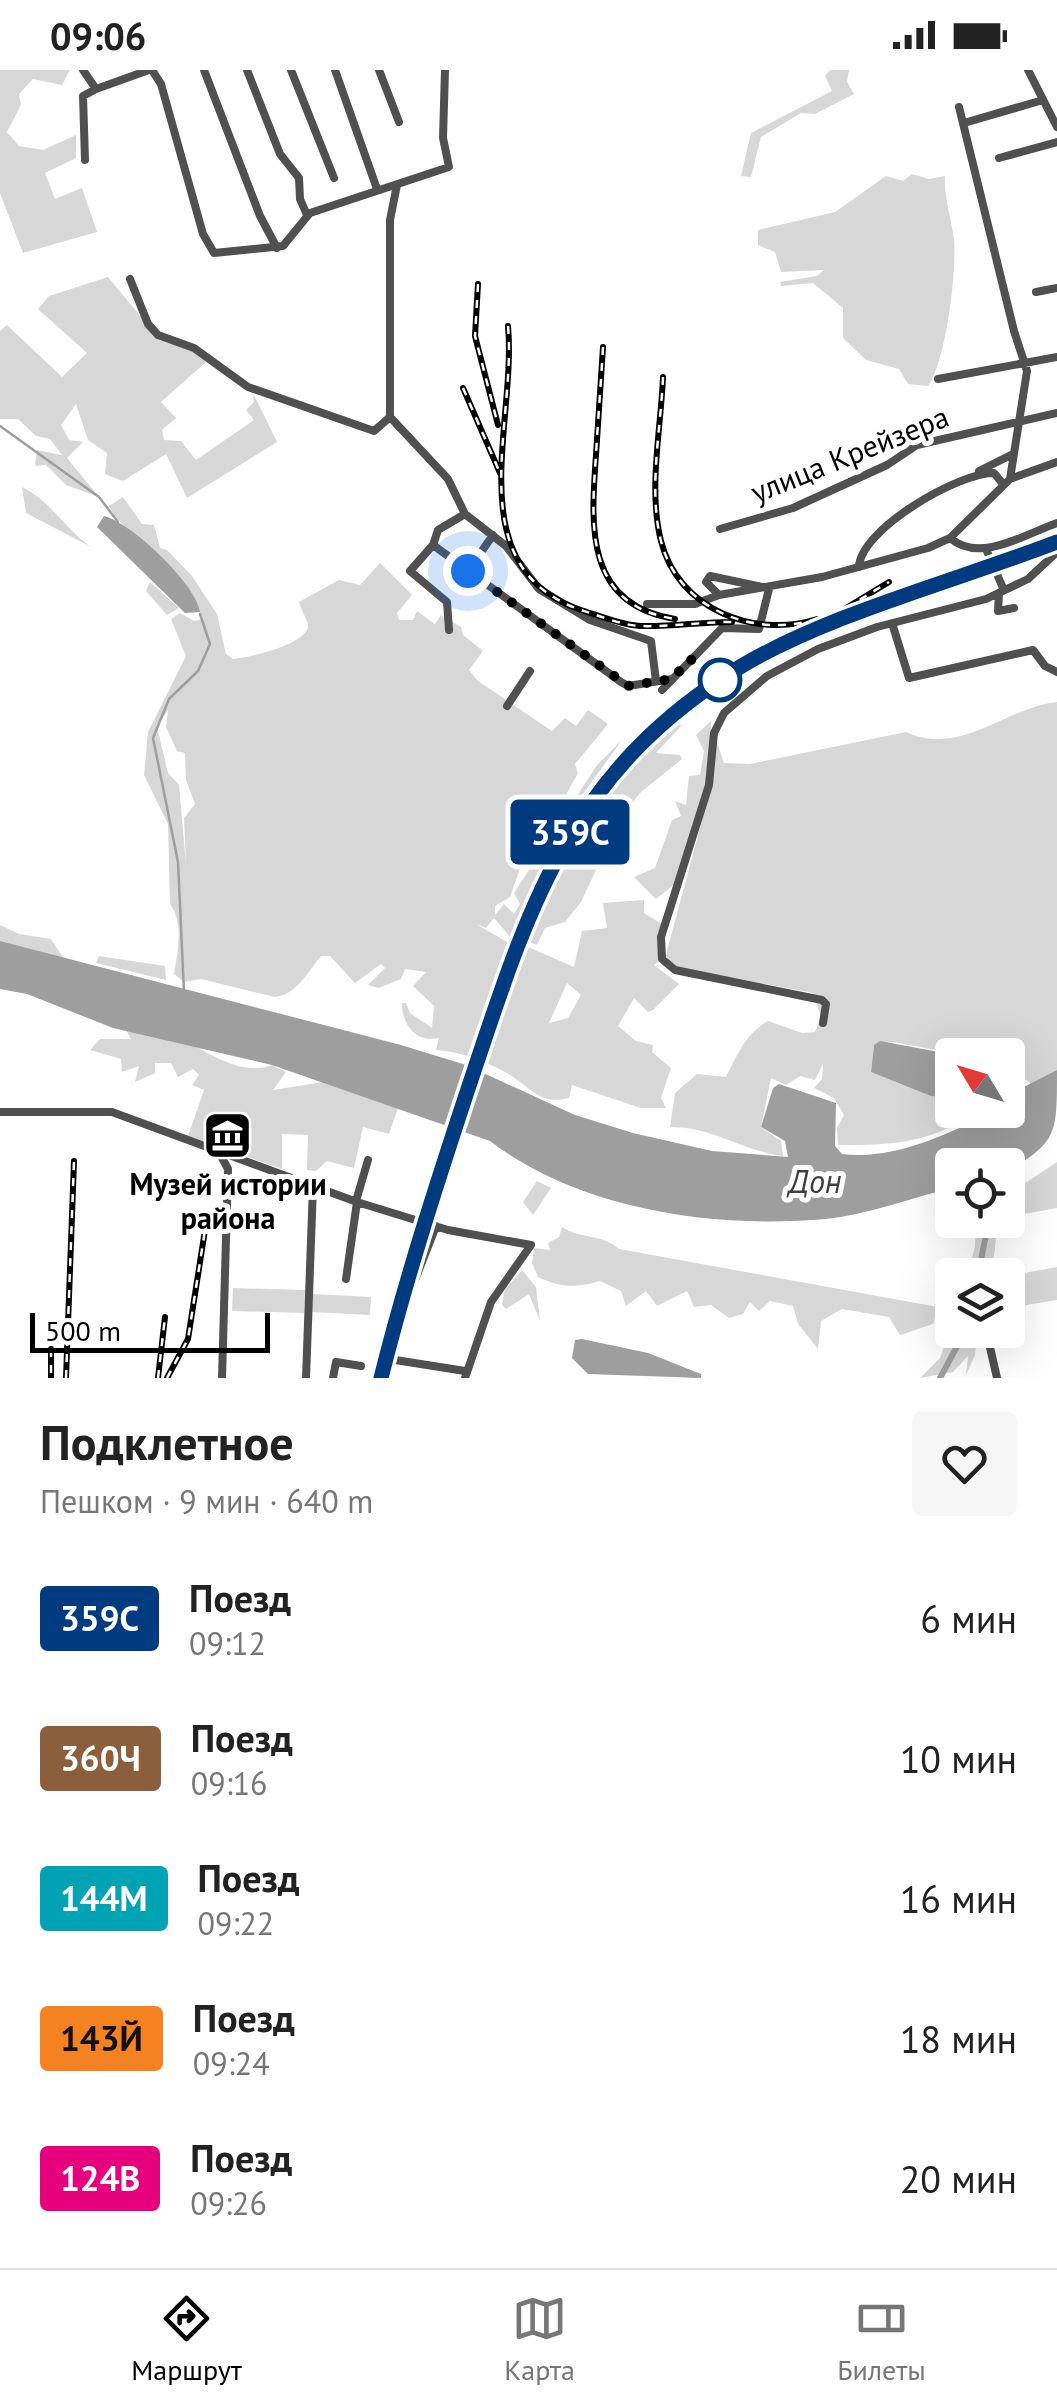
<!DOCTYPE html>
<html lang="ru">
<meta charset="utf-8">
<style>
:root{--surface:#fff;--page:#f6f6f6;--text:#222;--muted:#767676;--line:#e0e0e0;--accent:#000}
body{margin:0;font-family:"PT Sans",sans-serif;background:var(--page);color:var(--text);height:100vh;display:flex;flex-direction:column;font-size:38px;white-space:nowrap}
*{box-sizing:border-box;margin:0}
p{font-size:32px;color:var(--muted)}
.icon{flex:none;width:55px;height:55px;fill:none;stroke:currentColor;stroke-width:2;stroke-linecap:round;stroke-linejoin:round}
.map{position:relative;height:1308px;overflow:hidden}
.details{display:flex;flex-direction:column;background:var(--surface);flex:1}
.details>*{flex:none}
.badge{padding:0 20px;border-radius:8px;font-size:35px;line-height:65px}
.needle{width:65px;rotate:308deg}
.controls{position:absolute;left:935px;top:968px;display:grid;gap:20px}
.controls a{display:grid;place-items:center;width:90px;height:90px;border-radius:10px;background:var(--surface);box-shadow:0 10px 40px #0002;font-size:50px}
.scale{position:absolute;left:30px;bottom:25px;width:240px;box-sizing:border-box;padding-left:10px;border:5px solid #000;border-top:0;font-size:28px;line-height:35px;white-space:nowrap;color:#000;-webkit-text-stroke:8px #fff;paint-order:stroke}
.you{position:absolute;width:50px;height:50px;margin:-25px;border:8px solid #fff;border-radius:50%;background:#1a73e8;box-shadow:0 0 0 15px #1a73e833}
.map>.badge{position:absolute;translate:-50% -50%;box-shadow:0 0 0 5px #fff}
.round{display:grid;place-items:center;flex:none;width:105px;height:105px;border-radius:10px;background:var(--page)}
.overview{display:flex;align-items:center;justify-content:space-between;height:170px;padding:0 40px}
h1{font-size:48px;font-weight:600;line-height:75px}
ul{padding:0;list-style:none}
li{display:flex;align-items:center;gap:30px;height:140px;padding:0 40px}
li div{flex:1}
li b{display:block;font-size:38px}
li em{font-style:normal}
li .badge{min-width:110px;font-weight:700;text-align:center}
.status{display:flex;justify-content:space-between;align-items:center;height:70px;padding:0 50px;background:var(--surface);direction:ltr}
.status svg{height:28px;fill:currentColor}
.menu{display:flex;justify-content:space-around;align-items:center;height:140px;border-top:2px solid var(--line);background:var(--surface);font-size:28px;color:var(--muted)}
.menu a{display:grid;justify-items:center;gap:5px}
.menu .active{color:var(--accent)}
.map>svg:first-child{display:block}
.green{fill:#d7d7d7;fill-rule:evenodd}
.water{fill:#9e9e9e}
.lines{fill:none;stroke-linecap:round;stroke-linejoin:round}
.stream{stroke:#9e9e9e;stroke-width:2.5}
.river{stroke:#9e9e9e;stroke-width:6}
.minor{stroke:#505050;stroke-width:8}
.rail-casing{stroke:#000;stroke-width:6}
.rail{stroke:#fff;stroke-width:2.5;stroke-dasharray:8;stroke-linecap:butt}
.line-casing{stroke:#fff;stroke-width:22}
.line{stroke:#003b80;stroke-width:15}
.walk{stroke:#000;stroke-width:10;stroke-dasharray:0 18}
.stop-dot{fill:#fff;stroke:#003b80;stroke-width:5}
.labels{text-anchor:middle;stroke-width:10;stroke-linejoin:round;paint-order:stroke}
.street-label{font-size:30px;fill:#000;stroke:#fff}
.poi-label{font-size:30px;font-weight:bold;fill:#000;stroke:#fff}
.water-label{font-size:32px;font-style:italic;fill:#3f3f3f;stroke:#fff}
</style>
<div class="status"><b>09:06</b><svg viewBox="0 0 49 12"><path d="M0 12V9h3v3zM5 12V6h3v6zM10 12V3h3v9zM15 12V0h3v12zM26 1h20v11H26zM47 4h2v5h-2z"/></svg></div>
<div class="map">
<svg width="1057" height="1308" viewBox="0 0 1057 1308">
<rect width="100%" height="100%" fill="#fff"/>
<!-- green -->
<path class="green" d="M0,0H70L62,15L33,9L19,24L21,35L7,62L19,76L43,80L76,65V88L45,103L55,129L82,118L97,162L23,183L0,123Z
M830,0H849L847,12L854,24L815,44L801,43L761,67L751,107L741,106L751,63L832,21L825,6Z
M912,104L929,109L945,106C944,129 951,147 954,169C957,201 946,291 928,316L908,314L899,299L866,290L843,268V238L813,213L781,216L780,212L817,206L824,200L781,202L775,182L758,175V160L835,142L886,106L903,111Z
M108,207L160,270L193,280L206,292L161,332L176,348L162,360L164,370L181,371L196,390L254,350L246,340L254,332L253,323L277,372L187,428L166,384L123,411L105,404L107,383L88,370L76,334L61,355L69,370L83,372L67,388L99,427L66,415L46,395L35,396L37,380L62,385L50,369L36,366L18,349H0V261L7,255L62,307L87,283L38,239L49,226Z
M22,417C52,432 64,458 91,477L26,443Z
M123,427L142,454L154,455L160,478L167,480L192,506L217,544L226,584L233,589C248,588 309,574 308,555C307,549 301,540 299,532L339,510L360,515L380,493L412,525L397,543L399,550H413L417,541L435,554L441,545L461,557L463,565L483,581L469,600L478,611L552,661L565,648L576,656L588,640L608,654L575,694L578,703L541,770L523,790L510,827L495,836V845L504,834L514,844L520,834L514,823L597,695L622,670L565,749L512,869L494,848L486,858L476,854L512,875L491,935L484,936L487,945L498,950L502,940L497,938L521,874L574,897L582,861L607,858L603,833L644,830V843L665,856L662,889L654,895L679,914L653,940L648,942L634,928L618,956L636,971L653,975L652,982L671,998L661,1028L666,1038H641L572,1015L569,1028C538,1036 530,1015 505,1002C483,990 461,982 436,980L439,968C416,973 402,955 402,933H406L410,943L432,958L434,936L413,916L426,902L405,899L401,909L379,918L368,915L385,898L381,894L355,913L330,886H321C308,901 297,925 275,927L201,909L184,912L174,904C178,880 184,854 170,834L168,754L144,705L148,662L186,586L171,549L180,543L194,551L203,549C192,525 179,505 159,485C143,469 119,457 109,436ZM168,640L166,657L177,681L185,683L186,710L195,734L184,748L186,794L179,715L168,703L157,657ZM567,913L581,925L568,948L549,953Z
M150,512L179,538L167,545L146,521Z
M1057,632V1000L1032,1015L1027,1010L1008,1015V985H983L964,974L958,984L893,972L874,975L871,1002L939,1028H952V1040H976C937,1073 887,1076 838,1075L837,1058L844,1045L834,1028L814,1018L822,1009L823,994L815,1010L800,1006L786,1015L771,1008L761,1057L781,1071L783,1086C742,1081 714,1057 670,1057L675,1023L697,1004L726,1007C738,984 745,964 768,951L802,963L815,962L821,947L813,923L671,896L665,888L714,706L716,669L724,693L750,694L906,662C962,687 1004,638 1057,632Z
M711,651L710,712L675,814L656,829L634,807L655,798L672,750L681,746L675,731L686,735L689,706L700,705L704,681L696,665Z
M678,655H682L656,683L680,685L682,689L641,722L622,745L581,832L565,852L545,858L537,875L524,870C558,789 610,711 678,655Z
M0,855L19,864L51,869L64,889L0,871Z
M99,886L165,896L166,910L96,893Z
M126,960C146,964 179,967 197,977C217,989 247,1005 272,995L286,1002L273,1020L323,1012L398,1038L389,1064L363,1057L354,1098L327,1091L316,1101L307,1100L308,1065L282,1064V1099L188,1066L204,1020L192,1015L199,1005L193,999L178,1007L171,993H155V1003L135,1012L139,996L122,1002L121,989L90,980L100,969H131Z
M1057,1092V1138L1008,1147L1012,1122Z
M537,1111L551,1118L533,1145L523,1132Z
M976,1150H998L992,1205H967L975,1177Z
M562,1157C580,1169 603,1164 619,1179L938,1237L933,1254L900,1265L889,1247L842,1239L821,1251L818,1279L798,1254L793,1236L770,1231L759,1241L750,1232L743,1244L729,1248L711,1235L694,1237L687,1221L657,1236L646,1221L626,1236L621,1221L600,1211C575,1218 562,1218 538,1207L532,1193L534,1178L550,1180L548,1173L559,1167Z
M1057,1197V1230L1020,1236L1010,1233L1015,1216L1008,1219V1206Z
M522,1200L536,1217L540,1251L529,1224L506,1239L502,1235L505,1219Z
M233,1218L305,1220L304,1243L232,1241Z
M313,1224L371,1227L370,1245L312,1242Z
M952,1255V1260H978L975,1285L966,1305L968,1286L953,1302L920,1308L940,1288Z"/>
<!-- water -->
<path class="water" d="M104,446C132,453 196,514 200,542L185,543L97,457Z
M0,871L401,975L466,995L575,1045L633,1063L712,1081L788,1087L785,1071L761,1057L773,1018L779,1014L836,1033L835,1076L842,1084C879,1089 922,1075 957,1059C978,1051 985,1040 1008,1040V1019L1018,1020L1057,1000C1057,1067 1057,1070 1008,1102V1095H952V1118C911,1128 869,1144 826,1149C715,1159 580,1140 490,1071L272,995L113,958L27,924L0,919Z
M880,971L955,985L952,1028L931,1026L871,1002L874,975Z
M582,1269L648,1283L701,1304V1308L588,1304L572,1288L575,1270Z"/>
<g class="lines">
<!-- stream -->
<path class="stream" d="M0,356L99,427L118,452
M184,922L178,792L153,668L169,629L198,601L210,574L200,544"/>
<!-- river -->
<path class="river" d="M978,1205L989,1150
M940,1308L966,1260"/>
<!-- minor -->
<path class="minor" d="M83,0L96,19L83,26L85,90
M152,0L161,14L203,164L214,183L283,176L310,143L449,97L443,68L445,0
M204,0L260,146L277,178
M247,0L280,84L299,108L300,129L307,145
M291,0L334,108
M335,0L377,119
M379,0L399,52
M1028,0L1057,57
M96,19L149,0
M959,37L1014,261L1027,301L1010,409
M964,53L1043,30
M999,88L1057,72
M397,115L390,150V347L448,409L465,444L506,476L539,519L590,550L651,571L656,611
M130,209L148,254L158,265L194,278L248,317L374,361L390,347
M1036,222L1057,218
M938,309L1057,287
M979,401L1013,384
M720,459L793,438L887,395L917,375L1057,343
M950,468C980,494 1025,464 1057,453
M433,475L621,612L628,616L672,609
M986,479L1003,518
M859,497C860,459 960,402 994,403L1003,414
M468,501L493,465
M999,523L998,541L1014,538
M719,525L706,512L710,506L767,518
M647,534H695L719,525L822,507L928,478L950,468L1010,409L1057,392
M892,553L909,608L1033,580L1045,596L1057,602
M449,560L447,532L410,501L433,475L438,460L465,444
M662,620L722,558L759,559L769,519
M507,636L530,601
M823,953L826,934L822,930L675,900L662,889L661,867L709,715L714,663L724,643L767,606L818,579L877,557L986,529L1028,509L1057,482
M0,1042H112L357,1132L448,1160L531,1175L491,1232L465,1308
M220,1084L228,1099L222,1308
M356,1131L368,1090
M346,1209L357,1132
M986,1260L997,1308
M389,1289L465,1301
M306,1308L313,1116
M333,1308L336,1292L361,1296
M385,1308L399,1251L436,1156"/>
<defs>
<path id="rail" d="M478,214L475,266L498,355
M508,256C517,354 457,497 581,540C600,546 621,555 640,556C670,557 701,552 732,552
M603,277C601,313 598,349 596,385C591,455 584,535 675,549
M663,307C661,358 648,420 661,471C678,539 754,569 817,549
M463,318L500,403
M846,538L889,512
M51,1279V1308
M66,1308L74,1091
M158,1308L165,1247
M167,1308L188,1269L205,1160
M381,1308L425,1153L528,842L565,770L606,712L678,640L769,582L1057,473"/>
</defs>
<!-- rail casing -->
<use href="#rail" class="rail-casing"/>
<!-- rail -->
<use href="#rail" class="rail"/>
</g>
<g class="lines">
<defs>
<path id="line" d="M381,1308C405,1212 435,1119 466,1025C527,843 565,704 740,597C828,544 959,510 1057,472"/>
</defs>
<!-- line casing -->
<use href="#line" class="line-casing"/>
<!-- line -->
<use href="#line" class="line"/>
<!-- walk -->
<path class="walk" d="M468,501L628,616L672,609L690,589L720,610"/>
</g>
<!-- icons -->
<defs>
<symbol id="museum-square" viewBox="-11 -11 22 22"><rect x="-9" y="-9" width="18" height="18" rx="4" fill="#000" stroke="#fff"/><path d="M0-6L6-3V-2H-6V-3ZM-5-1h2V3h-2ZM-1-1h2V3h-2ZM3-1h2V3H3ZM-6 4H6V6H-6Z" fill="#fff"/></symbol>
</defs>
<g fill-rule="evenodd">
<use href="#museum-square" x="200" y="1038" width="55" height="55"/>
</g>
<!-- markers -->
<circle class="stop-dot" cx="720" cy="610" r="20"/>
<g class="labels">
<!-- street labels -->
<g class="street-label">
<text transform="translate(850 385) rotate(-22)" y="10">улица Крейзера</text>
</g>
<!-- poi labels -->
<g class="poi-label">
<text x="228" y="1125">Музей истории<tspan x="228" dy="34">района</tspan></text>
</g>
<!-- water labels -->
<g class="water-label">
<text x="815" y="1123">Дон</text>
</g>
</g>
</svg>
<div class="controls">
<a><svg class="needle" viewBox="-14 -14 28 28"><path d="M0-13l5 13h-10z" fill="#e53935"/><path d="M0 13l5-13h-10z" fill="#767676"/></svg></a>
<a><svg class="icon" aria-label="locate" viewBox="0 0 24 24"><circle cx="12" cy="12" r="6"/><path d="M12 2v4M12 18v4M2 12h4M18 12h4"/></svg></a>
<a><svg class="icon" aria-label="layers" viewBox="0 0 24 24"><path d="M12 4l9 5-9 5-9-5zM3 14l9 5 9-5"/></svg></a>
</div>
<div class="scale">500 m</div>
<div class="you" style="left:468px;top:501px"></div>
<b class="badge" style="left:570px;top:762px;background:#003b80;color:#fff">359С</b>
</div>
<section class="details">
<div class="overview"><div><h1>Подклетное</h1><p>Пешком · 9 мин · 640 m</p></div><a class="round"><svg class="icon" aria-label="heart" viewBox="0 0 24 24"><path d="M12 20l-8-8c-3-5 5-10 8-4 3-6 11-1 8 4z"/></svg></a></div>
<ul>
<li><span class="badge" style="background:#003b80;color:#fff">359С</span><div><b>Поезд</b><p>09:12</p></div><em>6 мин</em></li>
<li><span class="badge" style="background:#8b5e3c;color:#fff">360Ч</span><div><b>Поезд</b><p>09:16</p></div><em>10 мин</em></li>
<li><span class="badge" style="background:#00a3b4;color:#fff">144М</span><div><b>Поезд</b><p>09:22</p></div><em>16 мин</em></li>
<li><span class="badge" style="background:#f58220;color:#111">143Й</span><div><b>Поезд</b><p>09:24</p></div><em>18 мин</em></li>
<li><span class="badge" style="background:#e6007e;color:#fff">124В</span><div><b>Поезд</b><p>09:26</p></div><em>20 мин</em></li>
</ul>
</section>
<nav class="menu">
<a class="active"><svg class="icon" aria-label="directions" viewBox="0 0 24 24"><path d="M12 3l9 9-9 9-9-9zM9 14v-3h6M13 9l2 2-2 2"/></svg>Маршрут</a>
<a><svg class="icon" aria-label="map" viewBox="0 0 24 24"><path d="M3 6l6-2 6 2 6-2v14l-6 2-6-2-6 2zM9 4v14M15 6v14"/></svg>Карта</a>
<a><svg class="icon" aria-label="tickets" viewBox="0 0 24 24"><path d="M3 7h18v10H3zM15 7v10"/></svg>Билеты</a>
</nav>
